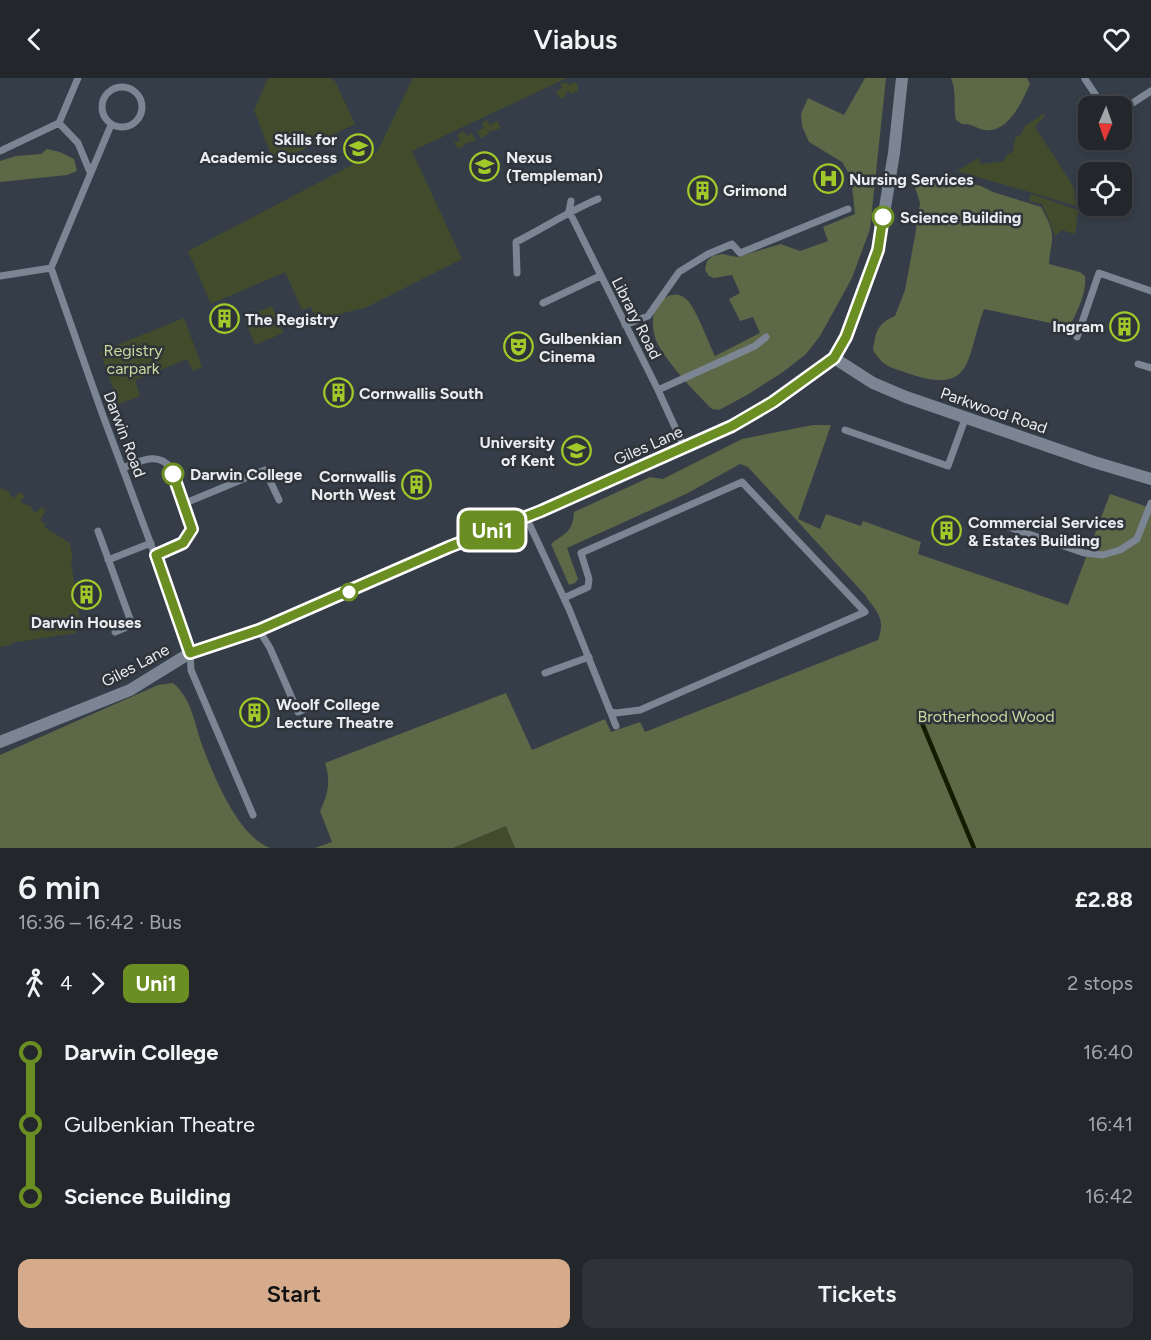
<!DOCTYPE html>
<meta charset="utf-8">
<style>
:root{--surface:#23272c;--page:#2f3338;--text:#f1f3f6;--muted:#a3a5a9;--line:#404448;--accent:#d6ab8b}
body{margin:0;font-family:Figtree,sans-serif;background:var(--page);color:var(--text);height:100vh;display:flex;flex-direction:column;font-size:22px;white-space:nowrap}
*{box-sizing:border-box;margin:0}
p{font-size:20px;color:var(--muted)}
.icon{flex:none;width:33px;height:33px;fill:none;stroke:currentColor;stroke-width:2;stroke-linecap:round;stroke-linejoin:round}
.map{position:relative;height:770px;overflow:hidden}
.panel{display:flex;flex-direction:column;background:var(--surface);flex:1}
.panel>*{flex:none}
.badge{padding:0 12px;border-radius:9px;font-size:21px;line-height:39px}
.needle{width:39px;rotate:182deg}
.tools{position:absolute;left:1078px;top:18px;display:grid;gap:12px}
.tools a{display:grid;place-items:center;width:54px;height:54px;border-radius:12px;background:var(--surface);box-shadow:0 3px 9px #0003,0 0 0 2px var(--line);font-size:30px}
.map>.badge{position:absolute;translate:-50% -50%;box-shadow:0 0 0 3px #fff}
.legs{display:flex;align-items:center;gap:9px;height:66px;padding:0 18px;font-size:20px}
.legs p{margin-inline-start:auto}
.overview{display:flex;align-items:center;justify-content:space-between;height:102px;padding:0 18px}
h1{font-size:33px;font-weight:600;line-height:45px}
.button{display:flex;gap:12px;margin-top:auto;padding:12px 18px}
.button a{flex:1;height:69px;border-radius:12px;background:var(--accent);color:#111;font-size:24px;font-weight:600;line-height:69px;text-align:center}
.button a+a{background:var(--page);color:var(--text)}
ul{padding:0 18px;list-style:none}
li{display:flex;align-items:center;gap:21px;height:72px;font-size:22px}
li i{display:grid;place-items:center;width:9px;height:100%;margin:0 8px;background:currentColor}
li i::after{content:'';width:15px;height:15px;margin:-8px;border:4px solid;border-radius:50%;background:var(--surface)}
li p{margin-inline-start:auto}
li:first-child i{background:linear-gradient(#0000 50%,currentColor 0)}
li:last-child i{background:linear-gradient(currentColor 50%,#0000 0)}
header{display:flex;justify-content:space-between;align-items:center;height:78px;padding:0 18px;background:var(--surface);font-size:27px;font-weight:600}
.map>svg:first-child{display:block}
.built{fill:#353d48;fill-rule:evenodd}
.green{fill:#424c2c}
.forest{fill:#5d6846}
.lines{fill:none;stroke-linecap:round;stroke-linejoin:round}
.stream{stroke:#131b00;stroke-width:4.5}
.lane{stroke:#7b8593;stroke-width:7}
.street{stroke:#7b8593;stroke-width:12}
.line-1-casing{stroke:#fff;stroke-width:14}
.line-1{stroke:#6b8e23;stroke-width:9}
.stop-1-dot{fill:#fff;stroke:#6b8e23;stroke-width:3}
.labels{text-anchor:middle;stroke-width:5;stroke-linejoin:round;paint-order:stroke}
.poi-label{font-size:16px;font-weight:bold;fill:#e9ecf0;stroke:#2f343a;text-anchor:start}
.stop-label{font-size:16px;font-weight:bold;fill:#e9ecf0;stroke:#2f343a;text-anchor:start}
.street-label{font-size:16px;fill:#e9ecf0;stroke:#2f343a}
.park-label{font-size:16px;fill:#c6da9d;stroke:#2f343a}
</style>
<header><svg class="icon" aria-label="back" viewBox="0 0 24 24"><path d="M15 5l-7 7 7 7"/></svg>Viabus<svg class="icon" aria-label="heart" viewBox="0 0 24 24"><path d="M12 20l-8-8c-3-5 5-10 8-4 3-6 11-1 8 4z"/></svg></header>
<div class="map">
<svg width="1151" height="770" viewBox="0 0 1151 770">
<rect width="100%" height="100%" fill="#2f343a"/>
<!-- built -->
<path class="built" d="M0,0H1151V634L561,728L453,770H0ZM1089,28H1122V62H1089ZM1089,94H1122V128H1089Z"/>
<!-- green -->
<path class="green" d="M268,0H329L335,3L355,46L281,82H273L254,32Z
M413,0H567L412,73L462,181L367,229L317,242L311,229L302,232L285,194L211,226L188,173L377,74Z
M566,4L568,7L576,4L579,12L571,16L569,13L565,15L566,18L560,21L556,13L562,10L560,6Z
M1043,36L1045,38L1035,49L1072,106L1075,114L1074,118L1080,129L957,93L978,80L981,86L1004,83L1006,78L1013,73L1015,60L1022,55L1025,48Z
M487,42L490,47L497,43L501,50L488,54L489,56L481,60L477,53L484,50L482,45Z
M464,53L466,58L472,55L476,62L464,66V68L458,71L454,64L460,62L457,57Z
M1031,116L1078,132L1076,151L1074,156L1062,152L1055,158L1042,126L1029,123Z
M272,228L283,255L255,267L244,239Z
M184,240L202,289L193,293L187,281L135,302L140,318L119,326L100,274Z
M0,410L11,414L9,416L14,420L19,414L25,418L20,424L32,429L31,431L36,435L41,429L46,433L40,442L46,446L44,449L70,465L73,484L71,485L81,549L75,550L76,555L11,565V567L0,569Z
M507,748L515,770H453Z"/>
<!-- forest -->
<path class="forest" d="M865,0H886L870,151L852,200L820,258L806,276L783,294L747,317L719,332L712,331C697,317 659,276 655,259C653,252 652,242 654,235C659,220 676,208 689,224C698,236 708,263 715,278L760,255L753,239L740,243L729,221L740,215L732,197L714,200L709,198L705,192L707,183L713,178L722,176L737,179L781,166L800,173L828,163L823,149L855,136L851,99L842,84L809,64L802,48L801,36L808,20L844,37Z
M951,0H1027L1030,6C1022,23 1009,55 985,52C977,51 972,45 962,46L956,42C953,27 957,14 951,0Z
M47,71L60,74L74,81L77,93L67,97L0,104V83L16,78L41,76Z
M925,97H935L981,108L993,114L1041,129C1045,137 1051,147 1052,156C1053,165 1049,176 1049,186L1080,194L1085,198C1087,214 1077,235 1069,249L984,231C966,278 975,318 910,296C891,289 884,290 873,272C876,253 877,246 895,238L905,212L915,158L920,125L915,109L918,103Z
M813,347H831L798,441L820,451L826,436L861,448L863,443L921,464L918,476L1068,527L1110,416L1151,430V770H515L506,748L453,770H315L332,764L320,733C328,716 331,704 325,685L506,615L532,672L605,641L611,654L640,644L645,654L878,562C886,540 877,535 865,517L748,389L740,386L686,416L567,470L578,501L575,505L569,507L551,466C565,455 573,454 574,434L650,399L663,401L742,361Z
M173,605C192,621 194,644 202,667C214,698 237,757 270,770H0V677L158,607Z"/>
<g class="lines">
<!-- stream -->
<path class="stream" d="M919,638L974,770"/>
<!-- lane -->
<path class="lane" d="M78,0L59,45L78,65L90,94
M1085,1L1103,28
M102 29a20 20 0 1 1 40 0a20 20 0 1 1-40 0Z
M1122,32L1151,13
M111,47L51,190L102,335L185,558L190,575L191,592L253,737
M1122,54L1125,58
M0,73L59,45
M571,123L569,133L658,312L684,369
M517,195L516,164C544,150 569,133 598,121
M0,198L51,190
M543,225L600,198
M625,247L648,238L679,194L708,176L732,166L740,175L848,131
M1077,259L1099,195L1151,213
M1138,286L1151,290
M658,312L755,268L766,259
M845,352L948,388L965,341
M123,390C140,383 158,373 171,390L191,451L183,465L156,477
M183,426L265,392L279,422
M526,439L569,531L616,648
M994,444L1084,475L1103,477L1120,472L1137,461L1151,425
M98,453L130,541L127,549L115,554
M108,482L151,465
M564,520L588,509L589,501L581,475L742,404L865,534L640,632L616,635L610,633
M259,552L270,570L298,634L315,627
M545,595L589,579"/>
<!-- street -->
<path class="street" d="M834,280L873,305L906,319L1094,384L1151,401
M0,664L130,612L190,575L259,552L449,469L541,433L732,348L773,324L809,299L834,280L846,259L878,172L894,75L902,0"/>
</g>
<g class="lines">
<defs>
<path id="line-1" d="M173,396L192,451L183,465L156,477L190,575L259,552L449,469L541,433L732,348L773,324L834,280L846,259L878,172L883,139"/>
</defs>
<!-- line-1 casing -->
<use href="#line-1" class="line-1-casing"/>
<!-- line-1 -->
<use href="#line-1" class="line-1"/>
</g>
<!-- icons -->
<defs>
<symbol id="university-ring" viewBox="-11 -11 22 22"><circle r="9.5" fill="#2f343a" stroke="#a1c929" stroke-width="1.5"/><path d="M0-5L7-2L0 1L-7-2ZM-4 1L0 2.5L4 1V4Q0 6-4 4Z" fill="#a1c929"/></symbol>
<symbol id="hospital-ring" viewBox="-11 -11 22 22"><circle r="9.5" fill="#2f343a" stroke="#a1c929" stroke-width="1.5"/><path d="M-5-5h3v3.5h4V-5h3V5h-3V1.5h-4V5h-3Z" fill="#a1c929"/></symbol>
<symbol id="building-ring" viewBox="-11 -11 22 22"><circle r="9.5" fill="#2f343a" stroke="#a1c929" stroke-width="1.5"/><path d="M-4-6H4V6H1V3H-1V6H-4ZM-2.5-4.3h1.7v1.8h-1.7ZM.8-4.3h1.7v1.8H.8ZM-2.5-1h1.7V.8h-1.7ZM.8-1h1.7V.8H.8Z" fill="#a1c929"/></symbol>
<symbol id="theatre-ring" viewBox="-11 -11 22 22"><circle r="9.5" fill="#2f343a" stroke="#a1c929" stroke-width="1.5"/><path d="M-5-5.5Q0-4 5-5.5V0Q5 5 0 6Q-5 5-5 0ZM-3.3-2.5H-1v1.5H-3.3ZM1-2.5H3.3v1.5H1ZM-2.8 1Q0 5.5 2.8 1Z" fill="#a1c929"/></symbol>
</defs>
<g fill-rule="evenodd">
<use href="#university-ring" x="342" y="54" width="33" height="33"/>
<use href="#university-ring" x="468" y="72" width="33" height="33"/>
<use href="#hospital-ring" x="812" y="84" width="33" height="33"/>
<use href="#building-ring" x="686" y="96" width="33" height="33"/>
<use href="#building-ring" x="208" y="224" width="33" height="33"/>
<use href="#building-ring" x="1108" y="232" width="33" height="33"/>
<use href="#theatre-ring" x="502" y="252" width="33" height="33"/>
<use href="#building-ring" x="322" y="298" width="33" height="33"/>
<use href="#university-ring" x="560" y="356" width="33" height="33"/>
<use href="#building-ring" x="400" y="390" width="33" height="33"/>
<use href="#building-ring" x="930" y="436" width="33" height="33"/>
<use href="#building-ring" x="70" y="500" width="33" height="33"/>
<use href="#building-ring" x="238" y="618" width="33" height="33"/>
</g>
<!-- markers -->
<g class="stop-1-dot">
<circle cx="883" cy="139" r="10"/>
<circle cx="173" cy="396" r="10"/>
<circle cx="349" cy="514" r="8"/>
</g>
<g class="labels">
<!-- poi labels -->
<g class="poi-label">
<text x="337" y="67" text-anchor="end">Skills for<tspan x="337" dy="18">Academic Success</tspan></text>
<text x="506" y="85">Nexus<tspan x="506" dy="18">(Templeman)</tspan></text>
<text x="849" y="107">Nursing Services</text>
<text x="723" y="118">Grimond</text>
<text x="245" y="247">The Registry</text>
<text x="1104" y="254" text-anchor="end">Ingram</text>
<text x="539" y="266">Gulbenkian<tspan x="539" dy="18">Cinema</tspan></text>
<text x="359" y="321">Cornwallis South</text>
<text x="555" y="370" text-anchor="end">University<tspan x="555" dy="18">of Kent</tspan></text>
<text x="396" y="404" text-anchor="end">Cornwallis<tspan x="396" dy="18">North West</tspan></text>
<text x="968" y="450">Commercial Services<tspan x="968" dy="18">&amp; Estates Building</tspan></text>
<text x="86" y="550" text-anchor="middle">Darwin Houses</text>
<text x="276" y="632">Woolf College<tspan x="276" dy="18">Lecture Theatre</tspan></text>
</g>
<!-- stop labels -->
<g class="stop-label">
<text x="900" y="145">Science Building</text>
<text x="190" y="402">Darwin College</text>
</g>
<!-- street labels -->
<g class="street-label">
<text transform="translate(637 240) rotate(63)" y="6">Library Road</text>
<text transform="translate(994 332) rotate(19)" y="6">Parkwood Road</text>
<text transform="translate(125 356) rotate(69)" y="6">Darwin Road</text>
<text transform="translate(648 367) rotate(-24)" y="6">Giles Lane</text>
<text transform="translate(135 587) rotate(-28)" y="6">Giles Lane</text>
</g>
<!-- park labels -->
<g class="park-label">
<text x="133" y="278">Registry<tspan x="133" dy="18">carpark</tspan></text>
<text x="986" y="644">Brotherhood Wood</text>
</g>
</g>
</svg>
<div class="tools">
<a><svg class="needle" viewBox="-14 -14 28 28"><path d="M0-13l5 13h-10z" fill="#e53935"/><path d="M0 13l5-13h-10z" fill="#a3a5a9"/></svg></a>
<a><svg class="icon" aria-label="locate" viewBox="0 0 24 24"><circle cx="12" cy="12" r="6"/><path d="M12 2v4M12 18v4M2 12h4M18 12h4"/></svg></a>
</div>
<b class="badge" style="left:492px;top:452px;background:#6b8e23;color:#fff">Uni1</b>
</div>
<section class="panel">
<div class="overview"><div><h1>6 min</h1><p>16:36 – 16:42 · Bus</p></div><b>£2.88</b></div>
<div class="legs"><svg class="icon" aria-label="walk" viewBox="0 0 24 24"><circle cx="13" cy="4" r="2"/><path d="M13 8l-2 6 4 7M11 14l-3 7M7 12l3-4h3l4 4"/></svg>4<svg class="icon" aria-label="forward" viewBox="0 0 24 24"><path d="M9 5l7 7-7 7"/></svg><b class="badge" style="background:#6b8e23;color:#fff">Uni1</b><p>2 stops</p></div>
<ul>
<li><i style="color:#6b8e23"></i><b>Darwin College</b><p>16:40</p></li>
<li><i style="color:#6b8e23"></i><span>Gulbenkian Theatre</span><p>16:41</p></li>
<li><i style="color:#6b8e23"></i><b>Science Building</b><p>16:42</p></li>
</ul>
<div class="button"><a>Start</a><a>Tickets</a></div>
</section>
